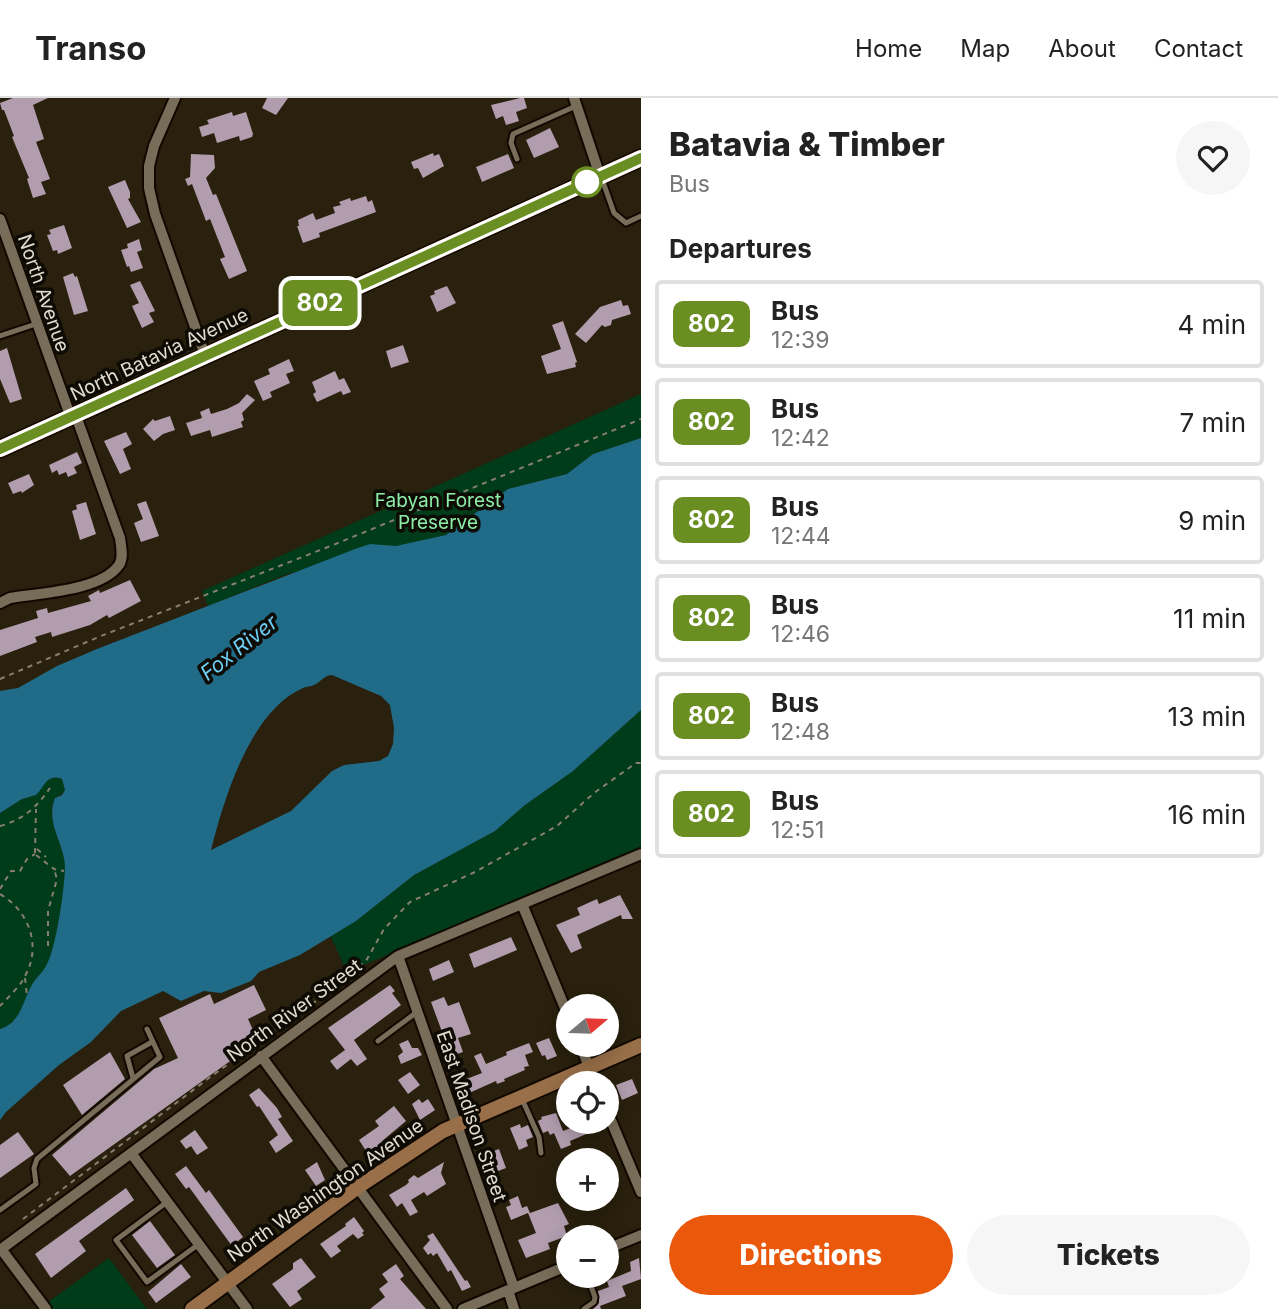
<!DOCTYPE html>
<meta charset="utf-8">
<style>
:root{--surface:#fff;--page:#f6f6f6;--text:#222;--muted:#767676;--line:#e0e0e0;--accent:#ea580c}
body{margin:0;font-family:Inter,sans-serif;background:var(--page);color:var(--text);height:100vh;display:flex;flex-direction:column;font-size:26px;white-space:nowrap}
*{box-sizing:border-box;margin:0}
p{font-size:23px;color:var(--muted)}
.icon{flex:none;width:38px;height:38px;fill:none;stroke:currentColor;stroke-width:2;stroke-linecap:round;stroke-linejoin:round}
.map{position:relative;flex:1;overflow:hidden}
.panel{display:flex;flex-direction:column;background:var(--surface);width:637px}
.panel>*{flex:none}
.badge{padding:0 14px;border-radius:10px;font-size:24px;line-height:46px}
.needle{width:46px;rotate:71deg}
.fabs{position:absolute;left:556px;top:896px;display:grid;gap:14px}
.fabs a{display:grid;place-items:center;width:63px;height:63px;border-radius:50%;background:var(--surface);box-shadow:0 4px 18px #0003;font-size:35px}
.map>.badge{position:absolute;translate:-50% -50%;box-shadow:0 0 0 4px #fff}
h2{padding:0 28px;font-size:26px;line-height:63px}
.round{display:grid;place-items:center;flex:none;width:74px;height:74px;border-radius:37px;background:var(--page)}
.overview{display:flex;align-items:center;justify-content:space-between;height:119px;padding:0 28px}
h1{font-size:33px;font-weight:800;line-height:52px}
.button{display:flex;gap:14px;margin-top:auto;padding:14px 28px}
.button a{flex:1;height:80px;border-radius:42px;background:var(--accent);color:#fff;font-size:28px;font-weight:800;line-height:80px;text-align:center}
.button a+a{background:var(--page);color:var(--text)}
ul{padding:0;list-style:none}
li{display:flex;align-items:center;gap:21px;height:88px;margin:0 14px 10px;padding:0 14px;border:4px solid var(--line);border-radius:7px}
li div{flex:1}
li b{display:block;font-size:26px}
li em{font-style:normal}
li .badge{min-width:77px;font-weight:700;text-align:center}
header{display:flex;align-items:center;gap:42px;box-sizing:border-box;height:98px;padding:0 35px;background:var(--surface);border-bottom:2px solid var(--line)}
header strong{font-size:33px}
nav{display:flex;gap:38px;margin-inline-start:auto;font-size:24px}
main{display:flex;flex:1;min-height:0}
.map>svg:first-child{display:block}
.green{fill:#003c19}
.water{fill:#206b87;fill-rule:evenodd}
.building{fill:#b19dae}
.lines{fill:none;stroke-linecap:round;stroke-linejoin:round}
.lane-casing{stroke:#110900;stroke-width:9}
.street-casing{stroke:#110900;stroke-width:14}
.secondary-casing{stroke:#110900;stroke-width:18}
.primary-casing{stroke:#110900;stroke-width:19}
.path{stroke:#877f70;stroke-width:2;stroke-dasharray:5 5;stroke-linecap:butt}
.lane{stroke:#786d59;stroke-width:5}
.street{stroke:#786d59;stroke-width:10}
.secondary{stroke:#986f48;stroke-width:14}
.primary{stroke:#b97137;stroke-width:16}
.line-casing{stroke:#fff;stroke-width:16}
.line{stroke:#6b8e23;stroke-width:10}
.stop-dot{fill:#fff;stroke:#6b8e23;stroke-width:3.5}
.labels{text-anchor:middle;stroke-width:7;stroke-linejoin:round;paint-order:stroke}
.street-label{font-size:19px;fill:#e1dbd0;stroke:#0e0a04}
.park-label{font-size:19px;fill:#8ceea8;stroke:#0e0a04}
.water-label{font-size:21px;font-style:italic;fill:#6ccdf5;stroke:#0e0a04}
</style>
<header>
<strong>Transo</strong>
<nav><a>Home</a><a>Map</a><a>About</a><a>Contact</a></nav>
</header>
<main>
<div class="map">
<svg width="641" height="1211" viewBox="0 0 641 1211">
<rect width="100%" height="100%" fill="#29200d"/>
<!-- green -->
<path class="green" d="M641,296V340L593,356L567,376L508,391L446,437L287,476L208,508L202,493Z
M641,612V750L347,874L330,837L356,823L414,777L495,733L525,707L573,673Z
M57,679L62,681L65,692C62,697 56,698 54,703C45,717 64,751 65,766C67,783 55,853 47,868C42,876 35,881 31,890C23,907 19,925 0,931V715L22,701L36,697L46,682Z
M109,1160L147,1211H53L48,1204Z"/>
<!-- water -->
<path class="water" d="M641,340V612L573,673L525,707L495,733L414,777L356,823L300,857L259,874L251,883L221,895L204,893L181,903L163,893L121,913L91,944L59,967L6,1014L0,1022V931C22,924 22,903 33,885C37,879 43,874 46,868C56,852 65,788 65,768C64,745 45,725 55,700L62,697L65,692L62,681C47,675 45,688 36,697L22,701L0,715V593L18,590L57,568L97,551L355,451L370,446L396,448L446,437L508,391L567,376L593,356ZM332,577L381,598L390,607L394,630L393,646L388,658L379,663L344,667L332,673L291,713L211,752C224,701 250,613 303,590C307,588 311,589 314,587C321,584 323,578 332,577Z"/>
<!-- building -->
<path class="building" d="M13,0H48L33,7L44,41L36,44L50,81L41,84L46,96L33,100L27,81L29,80L12,39L14,38L4,12H2L0,5Z
M267,0H288L276,17L262,10Z
M520,0H524L527,10L516,14L519,23L506,27L503,18L496,21L491,7Z
M232,14L233,18L246,14L253,36L252,39L240,43L239,38L217,45L214,35L202,39L199,29L209,26L207,22Z
M550,30L559,49L534,60L526,42Z
M433,55L434,58L439,56L444,68L423,80L418,70L414,71L411,64Z
M191,56L214,57L215,70L206,80L213,97L216,96L247,173L229,181L220,161L225,159L210,121L206,123L192,86L188,88L185,81L190,79Z
M508,56L514,70L482,84L476,69Z
M125,82L130,94V100L128,101L141,124L127,130L108,89Z
M366,98L368,104L372,102L376,114L319,135L320,139L303,145L297,128H299L298,122L313,115L316,122L335,115L333,109L341,107L339,104L350,100L351,103Z
M64,127L72,150L58,156L57,152L53,153L47,137L51,136L49,132Z
M139,141L142,152L137,154L143,170L131,174L129,168L127,169L121,152L128,150L127,146Z
M73,175L75,179L77,178L88,213L74,217L63,179Z
M140,183L155,213L149,215L154,224L142,230L132,208L139,205L130,187Z
M447,188L456,205L437,214L430,198L435,196L434,193Z
M621,202L623,208L628,207L631,216L612,222L611,227L605,229L602,227L586,245L575,236L600,209Z
M563,223L577,264L575,265L576,269L547,276L541,258L561,251L552,227Z
M403,247L409,264L391,270L386,253Z
M7,250L22,301L10,305L0,281V253Z
M289,261L294,273L286,276L290,285L270,294L272,299L263,303L254,283L270,276L268,271Z
M335,273L339,282L344,280L351,294L343,297L341,293L317,304L313,296L316,294L312,284Z
M247,296L255,302L242,315L244,322L241,324L243,329L212,339L210,332L191,338L186,325L202,320L200,314L209,310L211,316L227,311L239,305Z
M170,318L175,332L163,336L154,343L143,331L153,321L155,323Z
M126,334L132,346L123,351L131,371L120,376L104,343Z
M77,354L82,365L74,369L77,375L68,379L66,374L59,377L57,372L52,375L49,367Z
M29,376L34,387L22,395L21,393L13,396L8,385Z
M146,403L159,438L141,444L134,425L143,421L137,406Z
M86,404L96,436L80,442L72,413L77,411L76,407Z
M130,482L141,503L109,520L107,517L90,527L52,539L51,534L35,539L37,544L0,558V532L38,520L36,513L47,510L48,515L91,503L88,498L99,492L100,495Z
M620,797L633,821H622L621,817L577,837L582,850L571,855L556,827L580,817L577,810L597,801L599,806Z
M511,839L517,852L474,870L469,856Z
M449,862L454,874L433,883L429,871Z
M254,887L266,912L248,921L258,943L70,1078L52,1057L154,971L178,960L159,920L210,896L214,906Z
M390,887L395,893L392,895L401,907L354,942L367,961L357,968L351,961L337,972L330,963L345,952L328,930Z
M444,899L448,908L459,904L471,936L458,940L463,954L451,958L431,904Z
M549,940L557,958L547,962L545,957L542,958L536,945Z
M408,942L412,950H418L422,957L401,966L398,958L403,954L399,946Z
M529,945L533,954L525,957L529,968L524,969L525,972L504,981L505,983L497,986L496,983L460,999L454,986L482,975L474,958L481,955L486,966L507,957L506,954Z
M110,954L125,981L82,1017L63,987Z
M410,974L420,987L408,996L398,982Z
M632,981L638,995L622,1002L616,987Z
M259,990L277,1010L282,1019L278,1021L293,1043L276,1055L269,1044L278,1037L259,1008L257,1009L249,997Z
M419,1001L422,1005L428,1001L435,1012L420,1022L412,1006Z
M394,1008L406,1023L381,1044L383,1046L368,1056L359,1042L379,1028L375,1023Z
M556,1015L563,1033L586,1024L591,1034L570,1043L571,1047L561,1051L554,1035L550,1037L548,1033L543,1035L538,1023L542,1021L541,1019Z
M520,1026L521,1030L528,1027L533,1039L526,1042L528,1048L519,1052L510,1030Z
M195,1032L208,1050L197,1057L191,1048L186,1051L180,1043Z
M18,1034L34,1056L0,1080V1047Z
M499,1051L506,1070L493,1075L486,1056Z
M317,1064L325,1082L316,1088L305,1072Z
M444,1064L441,1075L446,1086L427,1098L424,1094L411,1102L418,1114L410,1118L402,1105L397,1109L389,1097L406,1087L409,1084L408,1082L414,1077L418,1080Z
M186,1068L206,1095L209,1092L243,1139L232,1148L189,1089L186,1091L175,1076Z
M126,1090L134,1102L79,1143L86,1153L51,1180L35,1156Z
M518,1098L522,1110L527,1108L530,1115L558,1105L569,1126L564,1128L567,1138L548,1145L550,1151L526,1160L518,1142L536,1135L528,1115L511,1122L506,1109L511,1107L509,1102Z
M354,1119L364,1133L362,1135L364,1137L358,1141L353,1136L337,1148L341,1153L331,1160L320,1146L346,1128L345,1126Z
M150,1123L175,1157L157,1170L132,1137Z
M433,1135L465,1183L467,1182L471,1189L462,1193L451,1172L448,1174L437,1155L433,1158L431,1155L428,1157L423,1150L430,1142L427,1138Z
M301,1160L316,1179L297,1193L302,1201L290,1209L272,1186L293,1171V1165Z
M639,1160L641,1181L622,1188L626,1198L600,1208L601,1211H593L599,1205L598,1193L609,1189L607,1183L631,1173L630,1164Z
M181,1166L191,1179L156,1205L148,1194Z
M396,1166L404,1178L400,1181L426,1211H370L385,1199L379,1191L388,1184L382,1176Z"/>
<g class="lines">
<defs>
<path id="lane" d="M517,61L511,45L513,36L576,8
M602,81L614,115L626,125L641,118
M0,238L36,226
M378,943L417,914
M133,980L127,958L152,944
M522,1001L539,1039L541,1055
M167,1104L116,1142L147,1184L199,1146
M0,1112L36,1086L34,1070L37,1061L160,959L147,931
M584,1211L594,1204L595,1199L587,1178"/>
<path id="street" d="M175,0L154,48L149,68V90L155,116L205,257
M574,0L600,78
M0,121L71,320
M0,505L10,500C39,495 101,493 119,467C124,459 121,449 120,440L76,318
M522,806L569,920
M398,858L514,1190L569,1167
M580,947L596,985
M261,958L447,1211
M607,1013L641,1094
M131,1055L247,1211
M1,1151L46,1211
M607,1151L641,1137
M0,1152L398,858L641,756
M463,1211L508,1192L514,1211"/>
<path id="secondary" d="M192,1211L358,1089L443,1033L641,947"/>
<path id="primary" d="M0,351L641,60"/>
</defs>
<!-- lane casing -->
<use href="#lane" class="lane-casing"/>
<!-- street casing -->
<use href="#street" class="street-casing"/>
<!-- secondary casing -->
<use href="#secondary" class="secondary-casing"/>
<!-- primary casing -->
<use href="#primary" class="primary-casing"/>
<!-- path -->
<path class="path" d="M0,581L101,538L333,447L641,321
M0,728C23,722 37,709 50,690
M37,751L46,759
M35,755L36,711
M36,757L54,771L64,773
M0,791L11,773H20L27,761L35,756
M0,796C29,813 42,848 25,878C20,889 8,899 0,908
M48,848V813L57,781L54,771
M25,880L27,898
M23,1121L213,977L316,903L366,863L384,831L410,804L475,774L557,728L594,695L636,665H641"/>
<!-- lane -->
<use href="#lane" class="lane"/>
<!-- street -->
<use href="#street" class="street"/>
<!-- secondary -->
<use href="#secondary" class="secondary"/>
<!-- primary -->
<use href="#primary" class="primary"/>
</g>
<g class="lines">
<defs>
<path id="line" d="M0,351L641,60"/>
</defs>
<!-- line casing -->
<use href="#line" class="line-casing"/>
<!-- line -->
<use href="#line" class="line"/>
</g>
<!-- markers -->
<circle class="stop-dot" cx="587" cy="84" r="14"/>
<g class="labels">
<!-- street labels -->
<g class="street-label">
<text transform="translate(44 195) rotate(71)" y="7">North Avenue</text>
<text transform="translate(159 256) rotate(-25)" y="7">North Batavia Avenue</text>
<text transform="translate(294 912) rotate(-36)" y="7">North River Street</text>
<text transform="translate(472 1018) rotate(71)" y="7">East Madison Street</text>
<text transform="translate(325 1092) rotate(-35)" y="7">North Washington Avenue</text>
</g>
<!-- park labels -->
<g class="park-label">
<text x="438" y="409">Fabyan Forest<tspan x="438" dy="22">Preserve</tspan></text>
</g>
<!-- water labels -->
<g class="water-label">
<text transform="translate(239 550) rotate(-38)" y="7">Fox River</text>
</g>
</g>
</svg>
<div class="fabs">
<a><svg class="needle" viewBox="-14 -14 28 28"><path d="M0-13l5 13h-10z" fill="#e53935"/><path d="M0 13l5-13h-10z" fill="#767676"/></svg></a>
<a><svg class="icon" aria-label="locate" viewBox="0 0 24 24"><circle cx="12" cy="12" r="6"/><path d="M12 2v4M12 18v4M2 12h4M18 12h4"/></svg></a>
<a>+</a>
<a>−</a>
</div>
<b class="badge" style="left:320px;top:205px;background:#6b8e23;color:#fff">802</b>
</div>
<section class="panel">
<div class="overview"><div><h1>Batavia &amp; Timber</h1><p>Bus</p></div><a class="round"><svg class="icon" aria-label="heart" viewBox="0 0 24 24"><path d="M12 20l-8-8c-3-5 5-10 8-4 3-6 11-1 8 4z"/></svg></a></div>
<h2>Departures</h2>
<ul>
<li><span class="badge" style="background:#6b8e23;color:#fff">802</span><div><b>Bus</b><p>12:39</p></div><em>4 min</em></li>
<li><span class="badge" style="background:#6b8e23;color:#fff">802</span><div><b>Bus</b><p>12:42</p></div><em>7 min</em></li>
<li><span class="badge" style="background:#6b8e23;color:#fff">802</span><div><b>Bus</b><p>12:44</p></div><em>9 min</em></li>
<li><span class="badge" style="background:#6b8e23;color:#fff">802</span><div><b>Bus</b><p>12:46</p></div><em>11 min</em></li>
<li><span class="badge" style="background:#6b8e23;color:#fff">802</span><div><b>Bus</b><p>12:48</p></div><em>13 min</em></li>
<li><span class="badge" style="background:#6b8e23;color:#fff">802</span><div><b>Bus</b><p>12:51</p></div><em>16 min</em></li>
</ul>
<div class="button"><a>Directions</a><a>Tickets</a></div>
</section>
</main>
